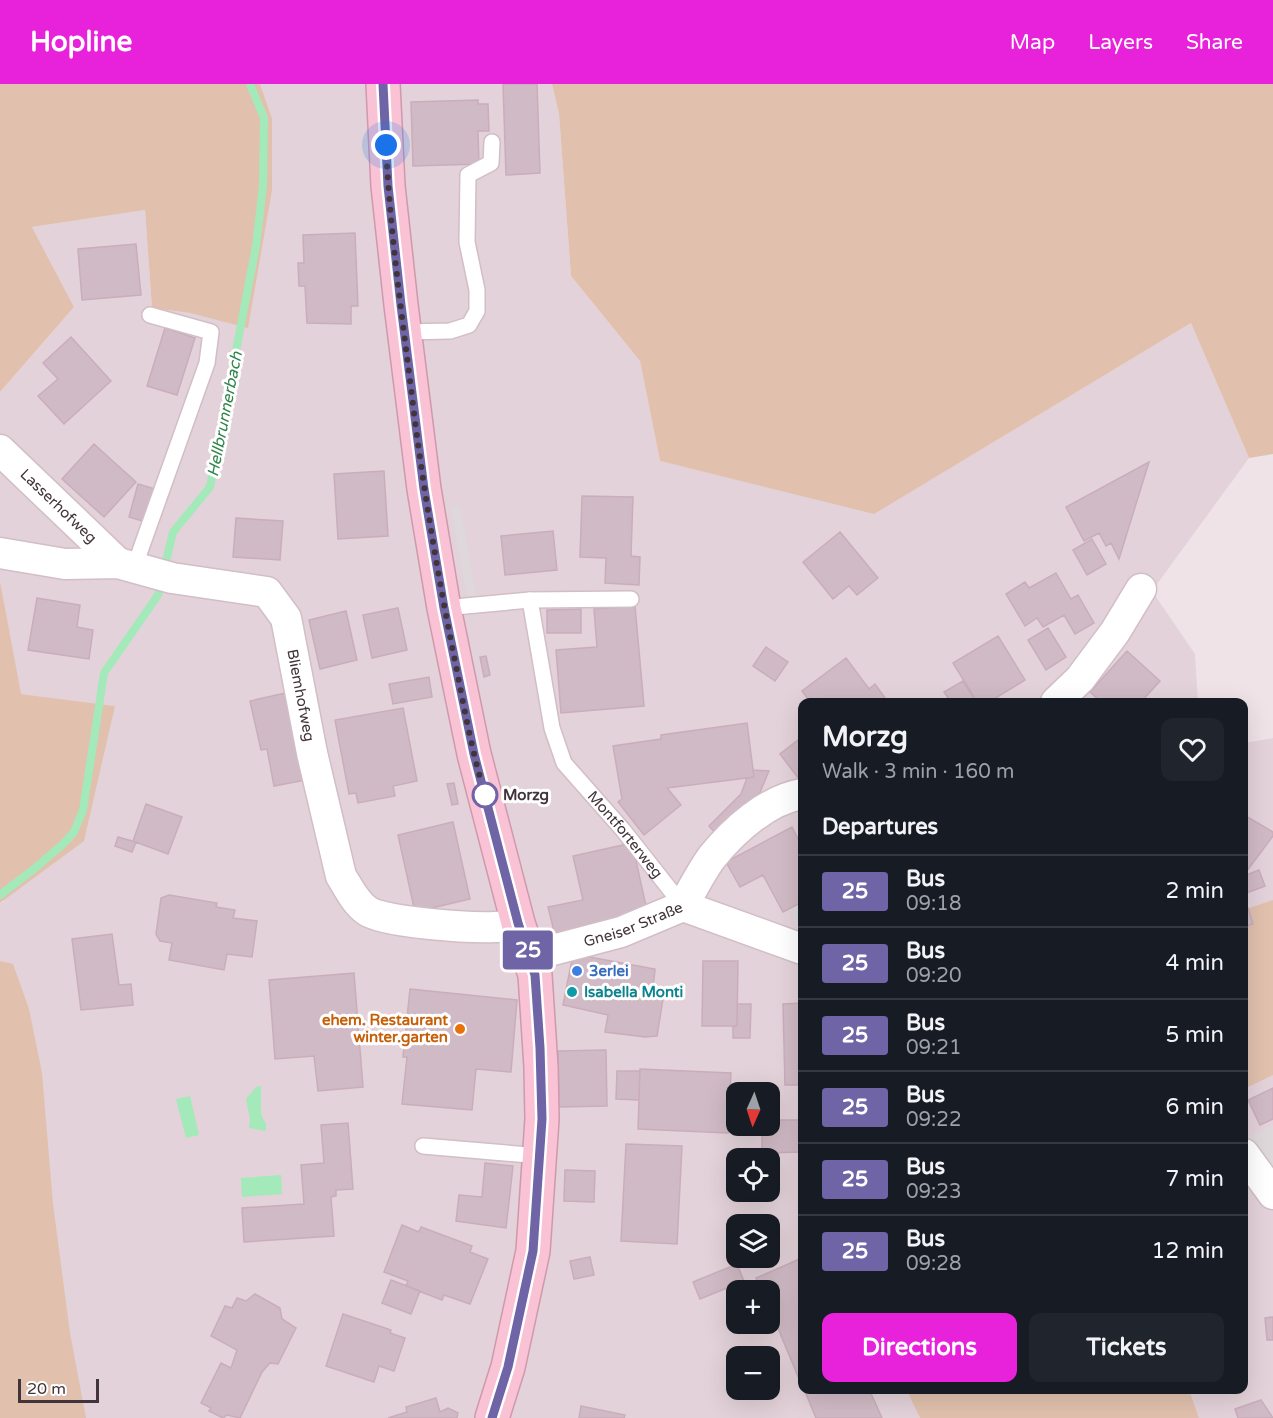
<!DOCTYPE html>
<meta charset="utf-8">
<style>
:root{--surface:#171b24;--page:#20242c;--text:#f1f3f6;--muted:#9ea1a6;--line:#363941;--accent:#e822db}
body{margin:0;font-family:"Varela Round",sans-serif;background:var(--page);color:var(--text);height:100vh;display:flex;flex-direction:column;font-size:22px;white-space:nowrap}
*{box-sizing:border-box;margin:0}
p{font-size:20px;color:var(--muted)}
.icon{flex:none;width:33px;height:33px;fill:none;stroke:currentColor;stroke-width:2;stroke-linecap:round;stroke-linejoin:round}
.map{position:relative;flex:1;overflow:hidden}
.side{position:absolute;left:798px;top:614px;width:450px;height:696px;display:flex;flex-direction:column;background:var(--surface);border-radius:12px;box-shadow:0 6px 24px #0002}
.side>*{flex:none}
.badge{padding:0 12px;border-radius:4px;font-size:21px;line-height:39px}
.needle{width:39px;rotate:183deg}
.controls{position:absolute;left:726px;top:998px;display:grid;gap:12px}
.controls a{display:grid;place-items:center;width:54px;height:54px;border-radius:12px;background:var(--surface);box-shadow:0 6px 24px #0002;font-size:30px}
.scale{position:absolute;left:18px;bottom:15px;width:81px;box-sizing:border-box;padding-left:6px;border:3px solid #41343a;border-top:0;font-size:16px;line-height:21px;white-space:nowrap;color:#41343a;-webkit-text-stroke:4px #fff;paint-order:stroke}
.you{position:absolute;width:30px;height:30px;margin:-15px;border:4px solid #fff;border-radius:50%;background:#1a73e8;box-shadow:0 0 0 9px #1a73e833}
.map>.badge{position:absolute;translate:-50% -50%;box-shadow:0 0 0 3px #fff}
h2{padding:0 24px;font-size:22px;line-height:54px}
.round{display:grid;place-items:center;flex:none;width:63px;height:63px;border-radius:12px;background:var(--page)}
.overview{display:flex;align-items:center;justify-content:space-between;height:102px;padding:0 24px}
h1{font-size:28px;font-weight:700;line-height:45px}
.cta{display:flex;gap:12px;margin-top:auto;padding:12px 24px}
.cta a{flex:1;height:69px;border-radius:12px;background:var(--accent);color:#fff;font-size:24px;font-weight:700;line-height:69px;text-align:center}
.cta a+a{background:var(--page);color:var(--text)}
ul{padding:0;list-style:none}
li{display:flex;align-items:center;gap:18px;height:72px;padding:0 24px;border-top:2px solid var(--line)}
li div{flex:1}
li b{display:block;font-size:22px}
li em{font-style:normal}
li .badge{min-width:66px;font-weight:700;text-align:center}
header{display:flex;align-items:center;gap:36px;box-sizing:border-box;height:84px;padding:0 30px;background:var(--accent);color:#fff}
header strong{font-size:28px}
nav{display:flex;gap:33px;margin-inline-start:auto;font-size:21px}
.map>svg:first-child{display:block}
.residential{fill:#e3d2d9;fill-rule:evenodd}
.green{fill:#e1c1ae}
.parking{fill:#ded8db}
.water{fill:#a3e9b9}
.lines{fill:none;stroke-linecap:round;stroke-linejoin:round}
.stream{stroke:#a3e9b9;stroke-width:8}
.building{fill:#d0bac5;stroke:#caadbb;stroke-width:1.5}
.lane-casing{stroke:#d2bec6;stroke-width:18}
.street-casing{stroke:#d2bec6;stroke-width:33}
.secondary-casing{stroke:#cf99ac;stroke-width:36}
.lane{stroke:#fff;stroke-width:15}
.street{stroke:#fff;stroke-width:30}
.secondary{stroke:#f9c3d5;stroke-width:33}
.line-casing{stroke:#fff;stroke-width:14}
.line{stroke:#6f64a5;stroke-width:9}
.walk{stroke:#41343a;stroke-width:6;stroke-dasharray:0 10.8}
.stop-dot{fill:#fff;stroke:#6f64a5;stroke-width:3}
.shop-dot{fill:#3f7fe0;stroke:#fff;stroke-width:2}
.culture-dot{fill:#0f9aa8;stroke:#fff;stroke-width:2}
.food-dot{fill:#e8710a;stroke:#fff;stroke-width:2}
.labels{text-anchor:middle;stroke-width:6;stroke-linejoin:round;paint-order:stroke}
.street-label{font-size:15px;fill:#41343a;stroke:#fff}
.stop-label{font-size:15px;font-weight:bold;fill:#41343a;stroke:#fff;text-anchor:start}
.shop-label{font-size:15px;font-weight:bold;fill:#366cbe;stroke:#fff;text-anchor:start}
.culture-label{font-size:15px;font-weight:bold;fill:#0d838f;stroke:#fff;text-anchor:start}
.food-label{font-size:15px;font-weight:bold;fill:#c56008;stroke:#fff;text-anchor:end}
.water-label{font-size:16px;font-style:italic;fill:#2f864c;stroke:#fff}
</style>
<header>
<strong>Hopline</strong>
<nav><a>Map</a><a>Layers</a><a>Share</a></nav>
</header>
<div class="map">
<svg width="1273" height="1334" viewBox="0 0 1273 1334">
<rect width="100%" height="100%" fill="#f0e3e8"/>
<!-- residential -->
<path class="residential" d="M260,0H552L559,30L571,192L640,277L660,377L874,429L1191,239L1249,374L1152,507L1195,570L1198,618H802V1305H906L920,1334H0V819L3,818L115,622L20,610L0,497V308L74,223L32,143L145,126L152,224L190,229L272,34ZM736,1008H770V1041H736ZM736,1074H770V1107H736ZM736,1140H770V1173H736ZM736,1206H770V1239H736ZM736,1272H770V1305H736Z
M1273,654V1334H1199L1189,1305H1244V659Z"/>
<!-- green -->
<path class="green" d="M0,0H260L272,34V106L248,244L190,229L152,224L145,126L32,143L74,223L0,308Z
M552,0H1273V370L1249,374L1191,239L874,430L660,377L640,277L571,192L559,30Z
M0,497L21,610L115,622L84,757L0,819Z
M1273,816V991L1244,1005V826Z
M0,877L13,880L29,925L42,989L53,1120L70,1249L86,1334H0Z
M906,1305H1189L1199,1334H920Z"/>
<!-- parking -->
<path class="parking" d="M460,421L476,511L467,513L451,423Z
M802,818V850H799L790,824Z
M1273,1041V1090L1244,1054Z"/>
<!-- water -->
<path class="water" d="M261,1002V1030L266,1040V1047L249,1044L250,1035L246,1015L256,1003Z
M190,1012L199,1051L186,1054L176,1015Z
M281,1091L282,1110L242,1113L241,1094Z"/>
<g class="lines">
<!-- stream -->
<path class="stream" d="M0,811L34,785L63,760L74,748L83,726L104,589L158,511L173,448L210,403L256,162L263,101L264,34L250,0"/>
</g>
<!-- building -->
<path class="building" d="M503,0H537L540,89L506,91Z
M478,16V20H488L489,47H478L479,80L413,82L411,18Z
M355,149L358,222H351V240L307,239L305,202H299L298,179H304L303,151Z
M136,160L141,211L82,216L78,165Z
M165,244L195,254L177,311L147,302Z
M71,253L111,297L64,340L38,312L58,295L43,279Z
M94,360L136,398L104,433L62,395Z
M1149,378L1119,475L1111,459L1106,462L1099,449L1084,457L1066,423Z
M384,387L388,452L338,455L334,390Z
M138,400L155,405L146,438L129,433Z
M582,412L633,413L631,472L640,473L639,501L605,499L606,474L580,473Z
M236,434L283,437L280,476L233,473Z
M553,447L557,486L505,491L501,452Z
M840,448L878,494L857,511L849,502L833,515L803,478Z
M1092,455L1106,480L1087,491L1073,466Z
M1056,489L1071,515L1078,511L1094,539L1075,550L1064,531L1043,543L1037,534L1025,542L1006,510L1025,498L1029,504Z
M37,514L80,521L77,543L93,546L89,575L28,566Z
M635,522L644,622L561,629L556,566L597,563L594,525Z
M398,524L407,566L372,574L363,531Z
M581,525V549H547V526Z
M346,527L357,576L320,585L309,536Z
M1048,544L1066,573L1046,586L1028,556Z
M998,552L1025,596L989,618H977L953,579Z
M766,563L788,578L775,597L753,582Z
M1127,567L1160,597L1141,618H1101L1090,608Z
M486,572L490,591L484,593L480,573Z
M846,574L869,605L875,600L888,618H810L802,607Z
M429,593L432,613L393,620L389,600Z
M963,597L976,618H951L944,608Z
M290,608L306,696L274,702L267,665L261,666L250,617Z
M403,624L417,697L393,702L395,712L358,719L356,709L349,710L335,636Z
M747,639L754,693L667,704L681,721L644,751L618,718L622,715L613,662L661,655V651Z
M802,653V699L780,670Z
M753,686L769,687L755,720L720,754L709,742L741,710L747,694L754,693Z
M454,699L458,720L452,721L447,700Z
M146,720L182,733L168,770L133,757Z
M1244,731L1273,748V752L1246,788L1244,786Z
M453,738L470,815L415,828L398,751Z
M792,743L802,763V818L783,828L763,791L740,803L726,778Z
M118,753L136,758L132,768L115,762Z
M632,759L648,831L556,855L548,823L583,816L573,772Z
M1259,786L1265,802L1244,810V792Z
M169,811L217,819L216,823L235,826L233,834L257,837L252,873L227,870L224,886L169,876L172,859L160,857L156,850L161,814Z
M1248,824L1253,840L1244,843V826Z
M112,850L119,901L131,900L133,921L81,926L72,855Z
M573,870L655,885L652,914L663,915L657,952L645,953L605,948L608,931L563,921Z
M703,877H738L737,942H702Z
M354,889L363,1003L318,1007L314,972L275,975L269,896Z
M410,905L517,916L511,988L476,985L472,1026L402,1020L407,973H403Z
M802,919V1001H785L783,920Z
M737,920H751L750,954H733V943L737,942Z
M606,966L607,1022L559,1023L558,967Z
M640,985L731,989L728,1049L638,1045Z
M617,987H640L639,1016L616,1015Z
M1273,1004V1035L1260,1041L1248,1016Z
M770,1036H802V1068L762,1069V1041H770Z
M348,1039L353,1105L336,1106V1112L331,1113L334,1152L244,1158L242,1124L304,1120L301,1081L324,1079L321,1041Z
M626,1060L682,1062L677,1160L621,1157Z
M485,1079L513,1082L506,1144L456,1137L459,1111L482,1113Z
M565,1086L595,1087L594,1118L564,1117Z
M402,1141L419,1148L421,1143L472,1162L470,1168L488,1175L470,1220L444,1211L442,1216L406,1202L408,1197L384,1188Z
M590,1173L594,1191L574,1195L570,1177Z
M802,1174V1302L770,1225V1206H761L756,1194Z
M737,1180L744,1197L700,1215L693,1198Z
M391,1196L420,1207L411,1230L382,1219Z
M255,1210L280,1224L282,1235L296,1244L278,1280L270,1279L262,1288L240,1334L227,1331L223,1334L209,1327L211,1324L201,1319L221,1279L231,1284L237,1266L211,1252L225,1222L232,1224L237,1214L246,1217Z
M343,1230L391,1246L390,1249L405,1254L394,1287L379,1282L374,1298L326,1282Z
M1273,1233V1256H1267L1265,1234Z
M804,1305H869L882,1334H816Z
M436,1314L440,1328L448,1324L458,1329L457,1334H388L407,1328L406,1323Z
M1261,1316L1273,1334H1238L1235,1325Z
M581,1322L625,1331L624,1334H579Z"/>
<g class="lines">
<defs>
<g id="lane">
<path d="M404,248L450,247L469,241L477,227V206L467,158L468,91L491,79L492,58"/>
<path d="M134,484L207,279L211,248L150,231"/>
<path id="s1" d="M530,516L552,644L564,679L623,746L683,822"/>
<path d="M444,524L530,516L631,515"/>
<path d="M423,1062L541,1072"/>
</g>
<g id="street">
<path id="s2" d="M0,366L118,479"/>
<path id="s3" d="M0,469L65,480L118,479L172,494L267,508L286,534L312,669L341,792C348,803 355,818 366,826C382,839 472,844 495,843C503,843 510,840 518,839"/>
<path d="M1056,618L1080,595L1115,548L1141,505"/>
<path d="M683,822C692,806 701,788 712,773C734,746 767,716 802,710"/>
<path id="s4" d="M530,872L621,848L683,822L802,865"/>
<path d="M1244,1070L1273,1110"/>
</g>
<path id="secondary" d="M383,0L388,102L401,221L424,405L444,524L474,670L518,839L535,891L541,983L542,1035L533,1167L508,1283L492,1334"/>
</defs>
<!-- lane casing -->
<use href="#lane" class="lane-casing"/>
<!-- street casing -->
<use href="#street" class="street-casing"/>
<!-- secondary casing -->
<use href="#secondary" class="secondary-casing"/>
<!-- lane -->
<use href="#lane" class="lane"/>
<!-- street -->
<use href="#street" class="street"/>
<!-- secondary -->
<use href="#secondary" class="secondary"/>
</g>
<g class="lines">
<defs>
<path id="line" d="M383,0L388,102L401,221L424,405L444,524L474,670L518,839L535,891L540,964L542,1035L533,1167L508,1283L492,1334"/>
</defs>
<!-- line casing -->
<use href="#line" class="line-casing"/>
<!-- line -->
<use href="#line" class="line"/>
<!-- walk -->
<path class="walk" d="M386,61C390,153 404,245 415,337C426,421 440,504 457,587C465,629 473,671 485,711"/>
</g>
<!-- markers -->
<circle class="stop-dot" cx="485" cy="711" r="12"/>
<circle class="shop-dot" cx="577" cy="887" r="6"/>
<circle class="culture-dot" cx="572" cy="908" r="6"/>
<circle class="food-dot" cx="460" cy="945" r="6"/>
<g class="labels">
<!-- street labels -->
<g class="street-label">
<text dy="5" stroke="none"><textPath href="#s2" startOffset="81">Lasserhofweg</textPath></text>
<text dy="5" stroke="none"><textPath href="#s3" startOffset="382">Bliemhofweg</textPath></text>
<text dy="5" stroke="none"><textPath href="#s1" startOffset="261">Montforterweg</textPath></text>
<text dy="5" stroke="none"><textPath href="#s4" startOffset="108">Gneiser Straße</textPath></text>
</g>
<!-- stop labels -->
<g class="stop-label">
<text x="503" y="716">Morzg</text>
</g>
<!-- shop labels -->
<g class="shop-label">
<text x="589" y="892">3erlei</text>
</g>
<!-- culture labels -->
<g class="culture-label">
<text x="584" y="913">Isabella Monti</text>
</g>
<!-- food labels -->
<g class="food-label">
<text x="448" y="941">ehem. Restaurant<tspan x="448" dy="17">winter.garten</tspan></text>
</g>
<!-- water labels -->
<g class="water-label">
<text transform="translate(224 330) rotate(-79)" y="6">Hellbrunnerbach</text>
</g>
</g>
</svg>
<div class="controls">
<a><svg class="needle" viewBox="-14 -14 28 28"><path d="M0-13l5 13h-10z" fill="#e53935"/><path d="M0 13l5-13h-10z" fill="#9ea1a6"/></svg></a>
<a><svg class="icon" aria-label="locate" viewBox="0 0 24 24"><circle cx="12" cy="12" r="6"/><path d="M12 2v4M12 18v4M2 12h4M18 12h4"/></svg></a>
<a><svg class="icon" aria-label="layers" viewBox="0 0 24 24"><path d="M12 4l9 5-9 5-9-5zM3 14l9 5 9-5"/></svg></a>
<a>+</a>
<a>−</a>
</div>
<div class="scale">20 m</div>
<div class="you" style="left:386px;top:61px"></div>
<b class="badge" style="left:528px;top:866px;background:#6f64a5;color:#fff">25</b>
<section class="side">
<div class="overview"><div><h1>Morzg</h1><p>Walk · 3 min · 160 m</p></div><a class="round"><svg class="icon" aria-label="heart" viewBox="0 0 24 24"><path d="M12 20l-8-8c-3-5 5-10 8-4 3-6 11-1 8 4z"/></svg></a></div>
<h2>Departures</h2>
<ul>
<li><span class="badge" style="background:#6f64a5;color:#fff">25</span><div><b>Bus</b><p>09:18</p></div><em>2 min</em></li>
<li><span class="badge" style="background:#6f64a5;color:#fff">25</span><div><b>Bus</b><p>09:20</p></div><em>4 min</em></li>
<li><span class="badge" style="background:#6f64a5;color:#fff">25</span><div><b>Bus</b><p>09:21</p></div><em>5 min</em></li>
<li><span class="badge" style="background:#6f64a5;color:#fff">25</span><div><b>Bus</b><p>09:22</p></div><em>6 min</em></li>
<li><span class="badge" style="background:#6f64a5;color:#fff">25</span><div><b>Bus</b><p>09:23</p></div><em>7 min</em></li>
<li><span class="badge" style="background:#6f64a5;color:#fff">25</span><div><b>Bus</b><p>09:28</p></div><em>12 min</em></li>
</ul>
<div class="cta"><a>Directions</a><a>Tickets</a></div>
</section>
</div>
